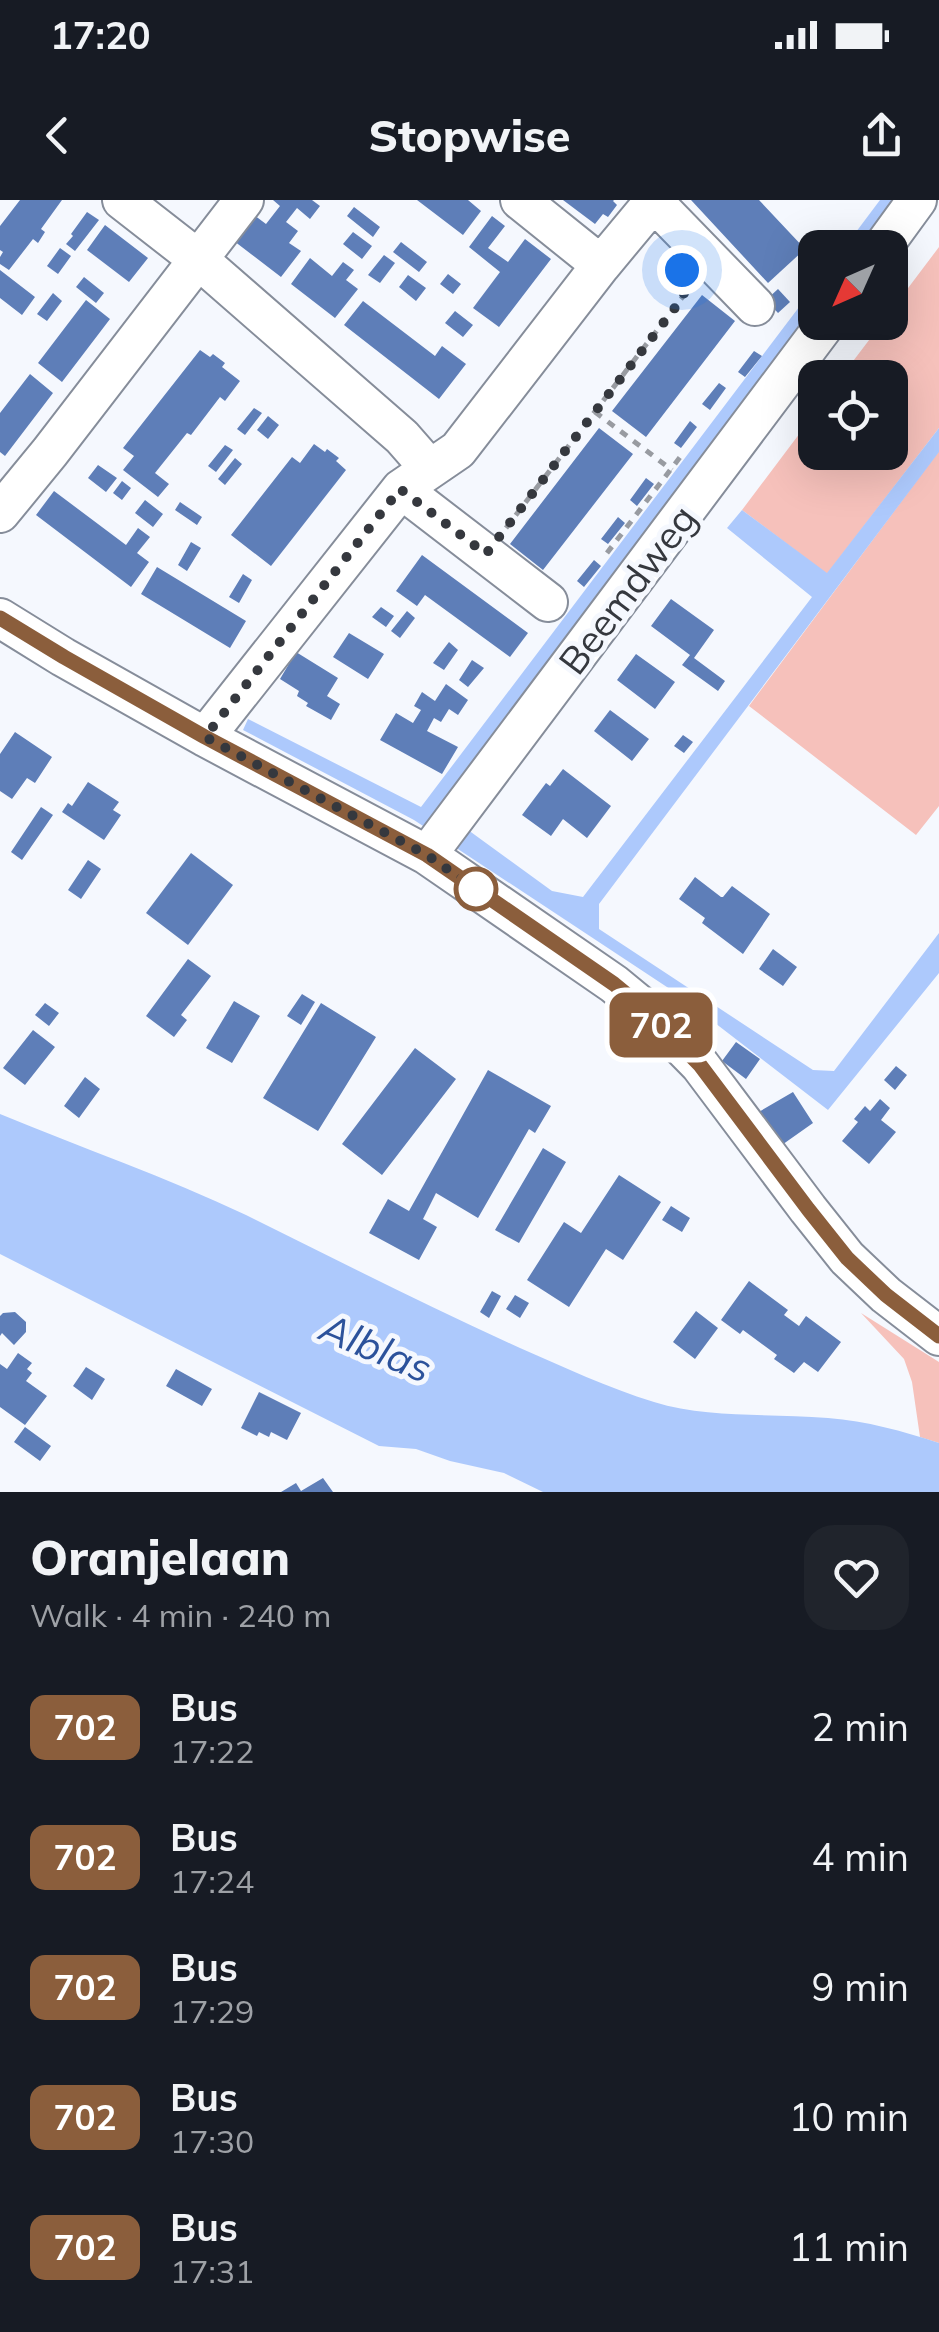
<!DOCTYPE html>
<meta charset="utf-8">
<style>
:root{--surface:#171b24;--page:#20242c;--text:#f1f3f6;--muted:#9ea1a6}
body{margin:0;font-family:Mulish,sans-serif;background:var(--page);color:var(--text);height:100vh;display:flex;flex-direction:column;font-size:38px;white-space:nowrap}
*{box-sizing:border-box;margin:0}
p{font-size:32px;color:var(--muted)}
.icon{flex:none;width:55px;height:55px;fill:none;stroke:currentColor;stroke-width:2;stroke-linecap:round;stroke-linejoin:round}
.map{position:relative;height:1292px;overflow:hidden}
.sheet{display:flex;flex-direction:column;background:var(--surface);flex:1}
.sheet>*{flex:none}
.badge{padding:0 20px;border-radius:15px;font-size:35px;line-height:65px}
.needle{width:65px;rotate:225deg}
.buttons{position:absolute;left:798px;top:30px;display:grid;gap:20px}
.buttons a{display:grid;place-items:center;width:110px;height:110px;border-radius:20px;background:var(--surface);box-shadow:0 10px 40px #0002;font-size:50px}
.you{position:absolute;width:50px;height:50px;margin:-25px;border:8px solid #fff;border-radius:50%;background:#1a73e8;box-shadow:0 0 0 15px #1a73e833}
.map>.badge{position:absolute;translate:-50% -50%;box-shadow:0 0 0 5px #fff}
.round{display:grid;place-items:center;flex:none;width:105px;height:105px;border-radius:30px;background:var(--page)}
.summary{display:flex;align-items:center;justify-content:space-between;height:170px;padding:0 30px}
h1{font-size:48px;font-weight:800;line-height:75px}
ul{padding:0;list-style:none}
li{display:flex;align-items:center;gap:30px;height:130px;padding:0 30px}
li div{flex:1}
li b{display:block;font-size:38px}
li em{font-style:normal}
li .badge{min-width:110px;font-weight:700;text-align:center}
.status{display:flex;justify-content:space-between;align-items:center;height:70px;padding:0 50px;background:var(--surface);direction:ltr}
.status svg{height:28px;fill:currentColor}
header{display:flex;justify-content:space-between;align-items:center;height:130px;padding:0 30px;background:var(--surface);font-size:45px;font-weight:800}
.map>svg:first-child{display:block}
.green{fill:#f6c1bb}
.water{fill:#adc9fc}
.building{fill:#5e7eb8}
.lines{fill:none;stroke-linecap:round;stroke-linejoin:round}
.minor-casing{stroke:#868d9a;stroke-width:42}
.path{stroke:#989ba1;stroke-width:5;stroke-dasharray:8 8;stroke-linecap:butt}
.minor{stroke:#fff;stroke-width:38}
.line-casing{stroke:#fff;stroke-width:22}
.line{stroke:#8b5e3c;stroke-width:15}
.walk{stroke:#35383e;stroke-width:10;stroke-dasharray:0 18}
.stop-dot{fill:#fff;stroke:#8b5e3c;stroke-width:5}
.labels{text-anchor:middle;stroke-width:10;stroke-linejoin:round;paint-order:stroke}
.street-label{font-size:38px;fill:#35383e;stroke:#f5f8fe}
.water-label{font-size:40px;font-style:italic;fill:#2c529b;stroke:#f5f8fe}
</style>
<div class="status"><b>17:20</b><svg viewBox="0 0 49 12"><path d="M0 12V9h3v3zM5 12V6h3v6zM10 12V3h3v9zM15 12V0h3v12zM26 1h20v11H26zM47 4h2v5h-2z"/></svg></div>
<header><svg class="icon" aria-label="back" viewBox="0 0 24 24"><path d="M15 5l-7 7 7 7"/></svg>Stopwise<svg class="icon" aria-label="share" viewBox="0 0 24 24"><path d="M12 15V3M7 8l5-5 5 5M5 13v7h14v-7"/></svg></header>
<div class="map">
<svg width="939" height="1292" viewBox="0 0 939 1292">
<rect width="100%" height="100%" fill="#f5f8fe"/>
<!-- green -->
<path class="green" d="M939,47V228L827,374L742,310L815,213V252H890V178L841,177L882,123L890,122V112Z
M939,251V606L916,635L749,506Z
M861,1113L939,1162V1243L920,1237L912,1182L904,1159Z"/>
<!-- water -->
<path class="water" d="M880,0H899L864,47L844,48Z
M815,86V113L442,611L552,691L583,697L812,397L727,328L742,310L827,373L939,228V252L599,704V729L813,870L834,871L939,733V773L828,910L676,793L414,620L243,530L248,519L421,607Z
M0,914C82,948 166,977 246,1015C337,1060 427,1106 520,1148C564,1167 608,1188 654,1202C709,1219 771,1213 828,1218C867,1221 902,1231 939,1243V1292H543L504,1273L450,1261L416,1249L379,1246L0,1054Z"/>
<!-- building -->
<path class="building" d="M20,0H62L41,29L45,32L38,43L33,39L9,70L0,64V57L3,52L0,50V26Z
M273,0H312L320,6L310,19L297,8L286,22L298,31L289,43L301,51L281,77L234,41L254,15L266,24L280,6Z
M417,0H468L481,11L463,35Z
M563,0H614L613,1L617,5L608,17L603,14L595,24Z
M691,0H759L805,49L768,83Z
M354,7L380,27L373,37L347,16Z
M87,12L99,20L75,51L66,44L73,36L71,34Z
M492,16L505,26L488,48L508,62L525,39L551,59L499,127L473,108L500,72L469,47Z
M105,25L148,58L129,82L87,50Z
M353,32L372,46L362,59L343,44Z
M401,42L427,62L419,72L393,52Z
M60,48L71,56L58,74L47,66Z
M384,55L395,63L380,83L368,75Z
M310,58L332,76L343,62L354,70L346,80L358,89L335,118L291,84Z
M0,70L35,97L22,115L0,98Z
M448,74L461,84L453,94L440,84Z
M408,75L426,88L416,101L399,87Z
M84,77L104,93L96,103L76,87Z
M778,89L790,102L778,113L766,100Z
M53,93L62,101L47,121L37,114Z
M702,95L735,121L646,237L612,211Z
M86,100L110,119L62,182L38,163Z
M363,101L435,156L442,146L466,164L439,199L344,125Z
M455,111L473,125L463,137L445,123Z
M200,150L210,157L213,154L225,163L222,167L240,181L225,201L220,197L191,235L187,233L155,273L169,284L158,297L123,270L134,256L123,248Z
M754,151L762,156L745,177L738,172Z
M30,174L53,193L5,256L0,252V213Z
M719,183L726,188L710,210L702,204Z
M254,208L262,213L245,235L237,229Z
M268,216L279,225L268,239L257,230Z
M690,221L697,227L681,248L674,243Z
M599,228L633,254L543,370L510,344Z
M314,244L325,252L327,249L339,258L336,261L346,270L271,366L231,335L292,257L300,263Z
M225,245L233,250L216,272L208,266Z
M235,258L242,264L225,285L218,279Z
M98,265L117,278L106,292L88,278Z
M646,278L654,284L637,306L630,300Z
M122,281L131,288L122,300L113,293Z
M54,291L126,345L138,328L150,337L137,353L149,362L131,387L36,315Z
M145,300L163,314L153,327L135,313Z
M180,302L202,317L197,325L175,310Z
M618,317L625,323L608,344L601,339Z
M191,342L201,348L187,371L178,365Z
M422,355L528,433L510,457L425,395L417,406L396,391Z
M594,360L601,366L584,387L577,381Z
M157,367L246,421L230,448L141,394Z
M243,374L252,380L239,403L229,397Z
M671,399L714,430L694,458L725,481L718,491L682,465L690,455L651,426Z
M381,407L394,416L386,427L372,417Z
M407,411L415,418L400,438L391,431Z
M349,433L384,454L368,479L333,457Z
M449,442L458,450L444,470L433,463Z
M296,452L338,478L327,496L340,504L331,520L306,506L308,503L297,496L299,491L280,479Z
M636,454L675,482L655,509L617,480Z
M472,460L484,468L468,487L459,480Z
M446,484L468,500L458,515L449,509L441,522L434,518L427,531L458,547L442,574L380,540L396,513L413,523L421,510L414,506L422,492L435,501Z
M610,510L649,539L632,561L594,531Z
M15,532L52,557L35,583L27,578L12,599L0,591V554Z
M683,535L693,542L684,553L674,546Z
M563,569L611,606L587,638L563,619L551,636L522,615L546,583L550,586Z
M88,582L119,602L113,610L121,615L104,640L62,612L68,603L72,606Z
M41,607L53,615L22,660L11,652Z
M191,653L233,685L188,745L146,713Z
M88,660L101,669L81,699L68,690Z
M695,677L721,697H723L732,686L770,714L743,754L702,723L705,718L679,699Z
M773,749L797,767L783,786L759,769Z
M188,759L211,776L181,815L187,820L174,837L146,816Z
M302,794L315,802L301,825L287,816Z
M234,801L260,816L232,863L206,848Z
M45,803L59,813L49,826L35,815Z
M321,803L376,837L318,931L263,898Z
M33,830L55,847L25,885L3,868Z
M736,842L760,859L746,879L722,861Z
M415,848L456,879L382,975L342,944Z
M896,866L907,875L895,890L884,880Z
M488,870L551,906L535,933L529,929L478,1018L436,993L423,1019L437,1027L419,1060L369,1033L388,999L409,1011Z
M85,877L100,889L79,918L64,906Z
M793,892L813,923L779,947L757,913Z
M880,899L890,908L881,920L896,932L869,964L842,941L858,922L854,919L865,906L870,911Z
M543,948L566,962L519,1043L495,1030Z
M619,975L661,1002L623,1060L606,1049L569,1107L527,1080L564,1022L581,1033Z
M671,1006L690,1018L682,1032L662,1020Z
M749,1081L788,1110L784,1115L799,1126L806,1116L841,1142L818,1172L804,1162L794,1173L774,1159L777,1155L743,1130L740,1134L721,1120Z
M492,1091L501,1096L489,1118L480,1112Z
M515,1095L529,1103L520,1118L506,1109Z
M696,1111L718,1128L695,1159L673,1142Z
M15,1112L26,1122V1132L14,1145L2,1133L0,1136V1116L3,1113Z
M18,1153L32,1163L27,1169L32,1173L26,1181L47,1196L25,1225L0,1207V1164L7,1169Z
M86,1167L105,1179L92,1200L73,1186Z
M176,1169L212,1189L202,1206L166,1186Z
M259,1192L301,1213L287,1240L271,1232L269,1237L259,1232L257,1236L241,1228Z
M25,1227L51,1246L40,1261L14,1242Z
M323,1278L333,1292H281L296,1283L301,1291Z"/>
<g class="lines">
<defs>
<path id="minor" d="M122,0L199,60L402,237L430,269
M520,0L601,65
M654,2L755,106
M882,48L917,0
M401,289L548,402
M0,313L50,252L244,0
M0,418L63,457L205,537L427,655L614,784L648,812L700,865L808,1009L847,1058L886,1095L939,1136
M205,537L401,289L458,250L601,65L655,0
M427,655L827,122"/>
</defs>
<!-- minor casing -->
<use href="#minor" class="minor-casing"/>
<!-- path -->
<path class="path" d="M595,212L672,270
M506,328L684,95L683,80
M607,353L684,252"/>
<!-- minor -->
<use href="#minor" class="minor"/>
</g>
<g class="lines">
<defs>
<path id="line" d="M0,418L64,457L205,537L427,655L614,784L648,812L700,865L808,1009L847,1058L886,1095L939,1136"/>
</defs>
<!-- line casing -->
<use href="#line" class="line-casing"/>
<!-- line -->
<use href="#line" class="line"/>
<!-- walk -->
<path class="walk" d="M476,689L427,655L205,537L400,289L486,354L684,96L682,70"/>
</g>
<!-- markers -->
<circle class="stop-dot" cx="476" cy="689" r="20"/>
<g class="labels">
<!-- street labels -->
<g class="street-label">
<text transform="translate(628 390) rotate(-53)" y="13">Beemdweg</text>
</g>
<!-- water labels -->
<g class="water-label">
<text transform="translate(376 1148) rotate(23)" y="14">Alblas</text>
</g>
</g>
</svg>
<div class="buttons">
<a><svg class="needle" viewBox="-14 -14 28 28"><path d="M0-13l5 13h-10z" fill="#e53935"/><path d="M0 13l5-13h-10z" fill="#9ea1a6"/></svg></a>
<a><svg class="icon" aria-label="locate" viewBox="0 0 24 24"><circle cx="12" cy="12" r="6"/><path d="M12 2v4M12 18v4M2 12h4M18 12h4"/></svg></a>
</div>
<div class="you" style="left:682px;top:70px"></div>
<b class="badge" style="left:661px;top:825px;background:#8b5e3c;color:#fff">702</b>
</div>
<section class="sheet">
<div class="summary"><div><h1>Oranjelaan</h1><p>Walk · 4 min · 240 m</p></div><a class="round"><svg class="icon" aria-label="heart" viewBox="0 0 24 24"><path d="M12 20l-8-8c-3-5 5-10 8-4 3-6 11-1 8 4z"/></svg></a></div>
<ul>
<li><span class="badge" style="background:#8b5e3c;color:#fff">702</span><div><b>Bus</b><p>17:22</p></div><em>2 min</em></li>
<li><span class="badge" style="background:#8b5e3c;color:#fff">702</span><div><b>Bus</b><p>17:24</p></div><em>4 min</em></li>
<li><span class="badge" style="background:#8b5e3c;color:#fff">702</span><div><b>Bus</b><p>17:29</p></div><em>9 min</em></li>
<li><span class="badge" style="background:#8b5e3c;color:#fff">702</span><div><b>Bus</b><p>17:30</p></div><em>10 min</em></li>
<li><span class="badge" style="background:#8b5e3c;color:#fff">702</span><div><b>Bus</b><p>17:31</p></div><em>11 min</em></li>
</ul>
</section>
